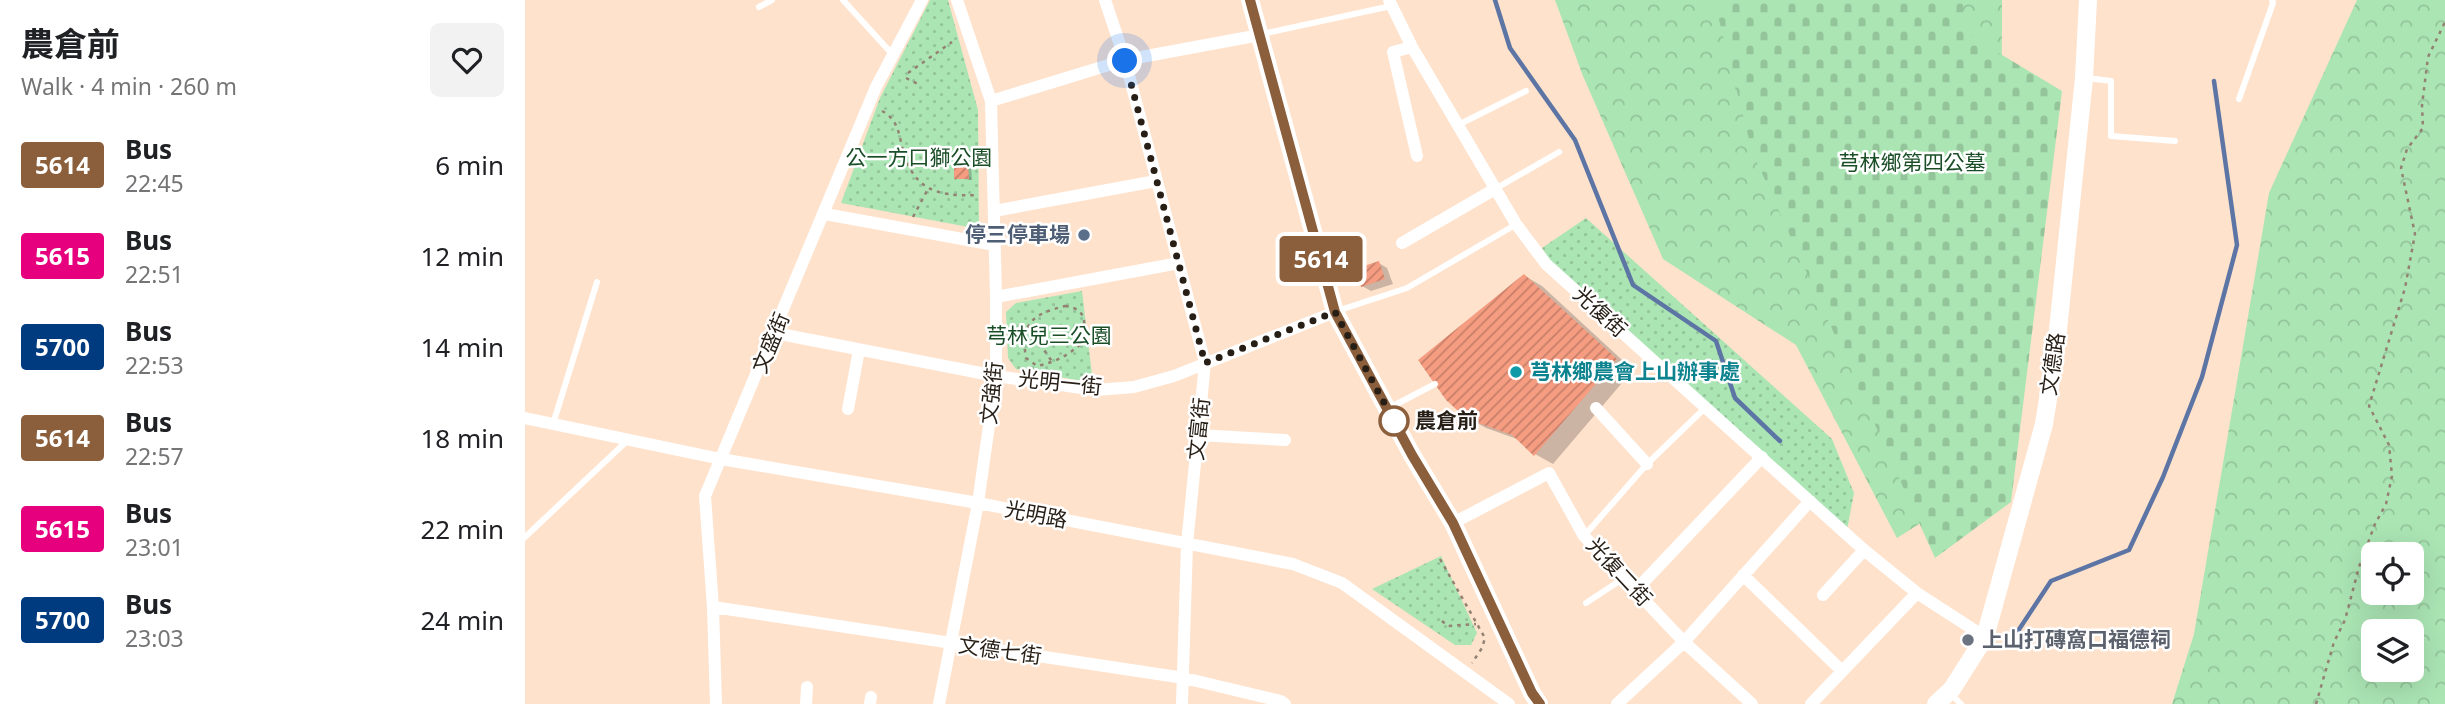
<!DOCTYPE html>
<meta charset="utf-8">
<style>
:root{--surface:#fff;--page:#f2f2f2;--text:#202124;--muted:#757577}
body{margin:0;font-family:"Noto Sans","Noto Sans TC",sans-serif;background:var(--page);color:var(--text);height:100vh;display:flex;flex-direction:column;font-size:26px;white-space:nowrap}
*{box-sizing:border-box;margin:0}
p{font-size:23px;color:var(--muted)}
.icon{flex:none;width:38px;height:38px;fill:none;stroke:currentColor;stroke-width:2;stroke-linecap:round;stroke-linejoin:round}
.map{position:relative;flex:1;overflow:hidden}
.side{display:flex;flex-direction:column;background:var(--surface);width:525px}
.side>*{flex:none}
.badge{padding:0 14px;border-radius:5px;font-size:24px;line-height:46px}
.buttons{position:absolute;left:1836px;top:542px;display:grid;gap:14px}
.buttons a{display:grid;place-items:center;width:63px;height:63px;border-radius:10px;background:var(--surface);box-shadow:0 7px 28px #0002;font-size:35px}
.you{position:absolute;width:35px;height:35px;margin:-18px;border:5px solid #fff;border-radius:50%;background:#1a73e8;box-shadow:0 0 0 10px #1a73e833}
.map>.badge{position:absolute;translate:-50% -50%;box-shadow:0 0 0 4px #fff}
.round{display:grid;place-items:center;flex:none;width:74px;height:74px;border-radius:10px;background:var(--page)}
.headline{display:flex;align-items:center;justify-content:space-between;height:119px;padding:0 21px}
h1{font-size:33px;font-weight:700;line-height:52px}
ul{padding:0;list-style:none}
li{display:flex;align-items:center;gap:21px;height:91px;padding:0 21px}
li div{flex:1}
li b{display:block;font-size:26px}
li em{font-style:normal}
li .badge{min-width:77px;font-weight:700;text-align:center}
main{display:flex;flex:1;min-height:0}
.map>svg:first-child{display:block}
.forest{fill:url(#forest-crowns);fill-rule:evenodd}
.cemetery{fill:url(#cemetery-stones)}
.park{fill:url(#park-dots)}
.shadow{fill:#0003}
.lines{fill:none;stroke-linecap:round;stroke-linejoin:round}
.stream{stroke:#5d75a4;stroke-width:4.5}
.building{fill:url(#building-hatch)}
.path{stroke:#938172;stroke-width:2.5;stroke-dasharray:3.5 5;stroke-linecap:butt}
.lane{stroke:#fff;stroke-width:6}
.street{stroke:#fff;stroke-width:12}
.secondary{stroke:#fff;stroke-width:18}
.line-casing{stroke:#fff;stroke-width:16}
.line{stroke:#8b5e3c;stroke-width:10}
.walk{stroke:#271e16;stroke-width:7;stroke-dasharray:0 12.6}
.service-dot{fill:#5c6f8a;stroke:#fff;stroke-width:2.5}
.culture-dot{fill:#0f9aa8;stroke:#fff;stroke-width:2.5}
.stop-dot{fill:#fff;stroke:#8b5e3c;stroke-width:3.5}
.worship-dot{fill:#6b7280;stroke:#fff;stroke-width:2.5}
.labels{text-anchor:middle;stroke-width:5;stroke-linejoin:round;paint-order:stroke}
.park-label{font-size:21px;fill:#1a4e27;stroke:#fff}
.service-label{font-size:21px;font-weight:bold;fill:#4e5e75;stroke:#fff;text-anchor:end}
.street-label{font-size:21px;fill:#271e16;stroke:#fff}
.culture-label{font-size:21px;font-weight:bold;fill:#0d838f;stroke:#fff;text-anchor:start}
.stop-label{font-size:21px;font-weight:bold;fill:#271e16;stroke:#fff;text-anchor:start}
.worship-label{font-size:21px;font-weight:bold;fill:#5b616d;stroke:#fff;text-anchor:start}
</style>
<main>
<section class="side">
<div class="headline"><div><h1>農倉前</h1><p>Walk · 4 min · 260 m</p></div><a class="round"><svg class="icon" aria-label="heart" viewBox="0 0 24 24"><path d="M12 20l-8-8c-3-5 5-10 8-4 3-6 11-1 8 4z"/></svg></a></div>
<ul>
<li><span class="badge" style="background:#8b5e3c;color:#fff">5614</span><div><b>Bus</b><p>22:45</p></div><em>6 min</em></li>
<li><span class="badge" style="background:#e6007e;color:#fff">5615</span><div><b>Bus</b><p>22:51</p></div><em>12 min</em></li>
<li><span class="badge" style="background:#003b80;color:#fff">5700</span><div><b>Bus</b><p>22:53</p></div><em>14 min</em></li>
<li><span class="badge" style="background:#8b5e3c;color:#fff">5614</span><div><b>Bus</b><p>22:57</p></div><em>18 min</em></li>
<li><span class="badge" style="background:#e6007e;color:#fff">5615</span><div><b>Bus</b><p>23:01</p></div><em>22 min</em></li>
<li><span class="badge" style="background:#003b80;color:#fff">5700</span><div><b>Bus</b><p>23:03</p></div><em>24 min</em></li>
</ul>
</section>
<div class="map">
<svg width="1920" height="704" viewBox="0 0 1920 704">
<defs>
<pattern id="forest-crowns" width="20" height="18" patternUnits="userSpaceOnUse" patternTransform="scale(1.75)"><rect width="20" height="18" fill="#abe5b4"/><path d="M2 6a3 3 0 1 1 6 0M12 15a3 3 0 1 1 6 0" fill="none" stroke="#93c49a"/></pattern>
<pattern id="cemetery-stones" width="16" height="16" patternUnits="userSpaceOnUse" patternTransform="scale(1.75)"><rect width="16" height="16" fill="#abe5b4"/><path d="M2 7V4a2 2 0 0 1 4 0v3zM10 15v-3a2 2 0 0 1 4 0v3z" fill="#93c49a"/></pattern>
<pattern id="park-dots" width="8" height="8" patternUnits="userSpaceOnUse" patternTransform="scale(1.75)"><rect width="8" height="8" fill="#abe5b4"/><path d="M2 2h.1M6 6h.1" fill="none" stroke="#93c49a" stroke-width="1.8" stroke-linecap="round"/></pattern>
<pattern id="building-hatch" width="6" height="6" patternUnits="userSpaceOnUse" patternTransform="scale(1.75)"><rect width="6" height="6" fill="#f59c81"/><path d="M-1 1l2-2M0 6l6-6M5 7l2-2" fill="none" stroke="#c67f69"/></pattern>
</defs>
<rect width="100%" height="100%" fill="#fee2cc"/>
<!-- forest -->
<path class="forest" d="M1030,0H1477L1476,314L1437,497L1372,538L1271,345L1138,259L1058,76Z
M1832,0H1920V704H1647L1669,634L1744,193ZM1848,555H1886V593H1848ZM1848,632H1886V670H1848Z"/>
<!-- cemetery -->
<path class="cemetery" d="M1189,0H1438L1439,32L1537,91L1486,502L1410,558L1227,151Z"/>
<!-- park -->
<path class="park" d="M405,0H423L453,110L454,229L316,203L355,98Z
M1061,218L1307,439L1329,493L1322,530L1028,265L1017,248Z
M557,291L568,383L491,369L483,358L481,312L491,303Z
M916,556L952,633L946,645H930L847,589Z"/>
<!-- shadow -->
<path class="shadow" d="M443,164L446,166L447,180L431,178Z
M854,263L862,268L868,284L846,291L837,286Z
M1000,276L1017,286L1108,370L1028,464L1010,454L995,440L961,428L943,418Z
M1442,636L1450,639L1448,647L1440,644Z"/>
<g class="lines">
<!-- stream -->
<path class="stream" d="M970,0L985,48L1050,140L1108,285L1191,341L1210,398L1255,441
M1489,637L1526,581L1604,550L1638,477L1677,377L1712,245L1689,81"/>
</g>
<!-- building -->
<path class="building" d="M429,162H443L444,179H429Z
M854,261L860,279L836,287L830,269Z
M999,274L1092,359L1009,456L987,435L942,419L921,400L893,360Z"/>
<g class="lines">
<!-- path -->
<path class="path" d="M383,73L427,42
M381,78L393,84
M357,111C370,118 373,128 376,142C386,189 409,197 454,195
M388,217L403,189
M540,306C563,309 560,323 558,342C544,355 531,362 512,366L501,358C495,323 508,314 540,306Z
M498,339L515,344L528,363
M915,559L960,638L957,648L947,663
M917,621L923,626L951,624
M1791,704L1809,642L1820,620L1834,567L1850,524L1861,504L1867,476L1864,445L1844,406L1880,288L1890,234L1876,168L1882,149L1898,128L1897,105L1903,57L1920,22"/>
<!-- lane -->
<path class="lane" d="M318,0L368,55
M234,7L247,0
M737,34L866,6
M1561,78L1586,81V136L1650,141
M1714,99L1748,3L1747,0
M933,125L1001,91
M970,189L1034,152
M812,311L882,288L990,225
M864,408L910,384
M28,424L72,282
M1059,536L1122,464L1180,408
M0,537L103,440
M1061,603L1099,578
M1425,693L1436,704"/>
<!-- street -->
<path class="street" d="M580,0L600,60L680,363L662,544L657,704
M864,0L887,47L991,224L1021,264L1339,550L1392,593L1460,637
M887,47L868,52L892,156
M466,101L600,60L735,35
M469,211L631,181
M300,214L470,245
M877,243L970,189
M471,297L654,263
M250,333L471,376L571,390L609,387L649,376L810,312
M1071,408L1122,464
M323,409L334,350
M0,418L196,459L453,503L768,564L817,583L984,704
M673,435L760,440
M928,523L1024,473L1059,536L1159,642L1227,704
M1218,575L1317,671
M1111,590L1237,457
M1298,595L1339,550
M188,607L659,678L756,701L760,704
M191,704L188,607L180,496L351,87L397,0
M281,704L282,687
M345,704L346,697
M414,704L453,503L471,376V297L466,101L432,0
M1092,704L1159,642L1285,501
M1286,704L1392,593"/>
<!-- secondary -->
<path class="secondary" d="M725,0L810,312L887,455L928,523L1007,693L1014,704
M1411,704L1427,689L1460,637L1519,424L1531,349L1559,78L1563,0"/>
</g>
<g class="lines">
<defs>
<path id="line" d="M725,0L810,312L887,455L928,523L1007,693L1015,704"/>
</defs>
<!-- line casing -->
<use href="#line" class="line-casing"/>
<!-- line -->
<use href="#line" class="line"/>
<!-- walk -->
<path class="walk" d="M600,61L680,363L810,312L875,432L869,421"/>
</g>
<!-- markers -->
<circle class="service-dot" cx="559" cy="235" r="7"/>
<circle class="culture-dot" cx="991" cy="372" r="7"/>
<circle class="stop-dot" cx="869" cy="421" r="14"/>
<circle class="worship-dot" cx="1443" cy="640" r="7"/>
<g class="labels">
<!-- park labels -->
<g class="park-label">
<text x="394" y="165">公一方口獅公園</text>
<text x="1387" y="170">芎林鄉第四公墓</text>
<text x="524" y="343">芎林兒三公園</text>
</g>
<!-- service labels -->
<g class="service-label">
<text x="545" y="242">停三停車場</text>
</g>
<!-- street labels -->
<g class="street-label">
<text transform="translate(1075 312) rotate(42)" y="7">光復街</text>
<text transform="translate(246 343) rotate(-67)" y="7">文盛街</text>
<text transform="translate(1528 364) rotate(-82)" y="7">文德路</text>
<text transform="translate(535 383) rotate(6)" y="7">光明一街</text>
<text transform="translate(467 393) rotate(-84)" y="7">文強街</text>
<text transform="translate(674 429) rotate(-84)" y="7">文富街</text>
<text transform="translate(511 515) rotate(11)" y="7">光明路</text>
<text transform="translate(1094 572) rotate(47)" y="7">光復二街</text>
<text transform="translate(475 651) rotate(8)" y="7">文德七街</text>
</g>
<!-- culture labels -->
<g class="culture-label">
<text x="1005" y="379">芎林鄉農會上山辦事處</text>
</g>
<!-- stop labels -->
<g class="stop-label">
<text x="890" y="428">農倉前</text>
</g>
<!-- worship labels -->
<g class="worship-label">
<text x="1457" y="647">上山打磚窩口福德祠</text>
</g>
</g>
</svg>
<div class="buttons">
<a><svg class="icon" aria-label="locate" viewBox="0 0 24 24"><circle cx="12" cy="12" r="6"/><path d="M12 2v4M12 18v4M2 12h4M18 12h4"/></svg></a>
<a><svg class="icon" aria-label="layers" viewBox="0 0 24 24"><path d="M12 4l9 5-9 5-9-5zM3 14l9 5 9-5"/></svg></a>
</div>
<div class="you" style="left:600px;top:61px"></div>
<b class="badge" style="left:796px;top:259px;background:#8b5e3c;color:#fff">5614</b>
</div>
</main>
